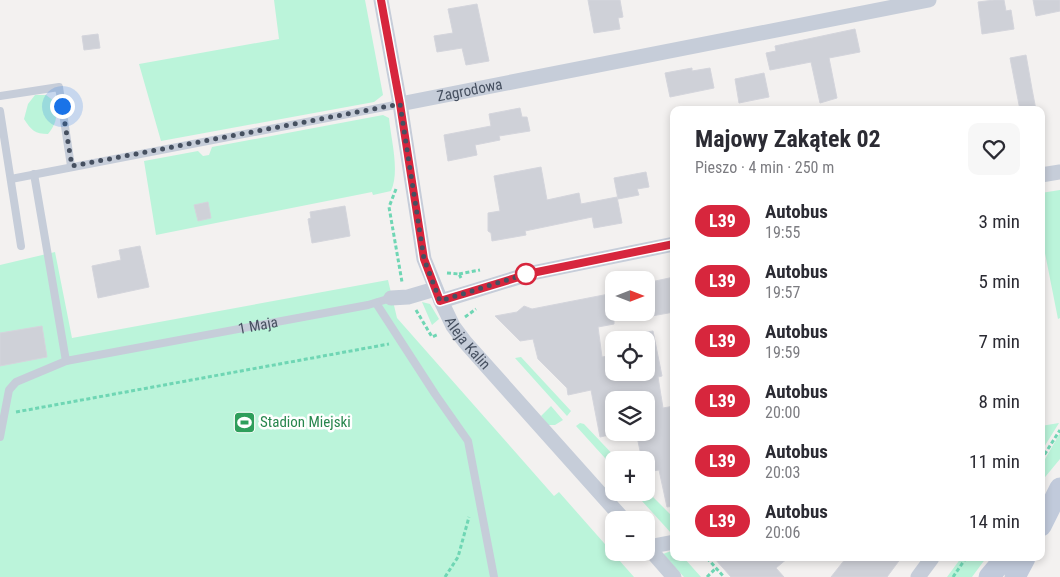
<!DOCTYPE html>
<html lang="pl">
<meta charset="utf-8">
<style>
:root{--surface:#fff;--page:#f7f7f7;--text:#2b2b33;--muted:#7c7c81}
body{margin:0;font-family:"Roboto Condensed",sans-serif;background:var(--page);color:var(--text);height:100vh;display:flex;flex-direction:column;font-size:19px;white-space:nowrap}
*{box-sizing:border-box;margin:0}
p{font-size:16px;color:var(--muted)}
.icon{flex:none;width:28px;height:28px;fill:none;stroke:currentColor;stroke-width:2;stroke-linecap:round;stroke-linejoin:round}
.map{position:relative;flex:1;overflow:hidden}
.sheet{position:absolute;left:670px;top:106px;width:375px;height:455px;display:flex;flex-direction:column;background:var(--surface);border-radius:10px;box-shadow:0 2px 8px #0003}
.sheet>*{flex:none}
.badge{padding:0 10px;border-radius:16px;font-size:18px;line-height:32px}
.needle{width:32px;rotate:90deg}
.buttons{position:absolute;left:605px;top:271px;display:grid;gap:10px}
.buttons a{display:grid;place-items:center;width:50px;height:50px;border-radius:10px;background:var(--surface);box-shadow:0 2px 8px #0003;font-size:25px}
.you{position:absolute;width:25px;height:25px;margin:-12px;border:4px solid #fff;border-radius:50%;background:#1a73e8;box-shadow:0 0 0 8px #1a73e833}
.map>.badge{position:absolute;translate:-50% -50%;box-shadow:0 0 0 2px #fff}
.round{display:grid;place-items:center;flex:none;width:52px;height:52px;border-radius:10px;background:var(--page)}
.head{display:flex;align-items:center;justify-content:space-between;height:85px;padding:0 25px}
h1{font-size:24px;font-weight:700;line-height:38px}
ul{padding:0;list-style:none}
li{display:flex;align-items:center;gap:15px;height:60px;padding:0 25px}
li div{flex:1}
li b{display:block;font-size:19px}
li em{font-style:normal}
li .badge{min-width:55px;font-weight:700;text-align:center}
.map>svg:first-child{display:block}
.green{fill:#bbf4da}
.building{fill:#cfd1d8;stroke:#d4d5dc}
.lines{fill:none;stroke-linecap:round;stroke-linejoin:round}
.path{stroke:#6fd6b4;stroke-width:3;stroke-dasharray:4 2.5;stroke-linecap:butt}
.lane{stroke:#c6cdd9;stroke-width:8}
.street{stroke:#c6cdd9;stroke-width:15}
.secondary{stroke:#c1cadb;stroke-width:21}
.line-casing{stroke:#fff;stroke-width:11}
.line{stroke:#d7263d;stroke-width:8}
.walk{stroke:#465060;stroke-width:5;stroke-dasharray:0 9}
.stop-dot{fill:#fff;stroke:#d7263d;stroke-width:2.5}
.labels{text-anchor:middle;stroke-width:5;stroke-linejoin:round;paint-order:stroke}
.street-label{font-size:15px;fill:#465060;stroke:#fff}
.leisure-label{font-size:15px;fill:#27864d;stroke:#fff;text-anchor:start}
</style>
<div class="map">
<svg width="1060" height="577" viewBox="0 0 1060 577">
<rect width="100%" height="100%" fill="#f3f1f0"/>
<!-- green -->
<path class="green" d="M274,0H365L383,95L374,102L161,141L139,64L279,39Z
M35,95H46L54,101C58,115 57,123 48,134C35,134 31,130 24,119L28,104Z
M383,115L389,118C391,140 400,171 391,191L373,195L372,192L156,235L144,161L198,151L203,156L209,155L212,147Z
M1060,190V318L1058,319L1041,233V193Z
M55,252L72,338L388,280L397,318L554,496L559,492L634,577H0V265Z
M422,302L430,304L439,319L432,325Z
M521,357L571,411L567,416L515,358Z
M551,406L563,420L555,425H548L541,416Z
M580,423L584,424L618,460H614V468L576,426Z
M1059,423L1041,452V426Z
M1060,433V459L1041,482V466Z
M650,494L674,518V533H671L642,501Z
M674,550V558H684L701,577H684L663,554Z
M961,558H986L972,577H947Z"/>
<!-- building -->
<path class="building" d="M588,0H620L623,17L618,18L620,29L594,33Z
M994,0H1004L1006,11L1011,10L1014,29L982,34L978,2Z
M1033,0H1060V11L1036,16Z
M477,4L489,61L466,65L462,48L437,52L434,36L453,33L448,9Z
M855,29L860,52L829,58L837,98L820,103L811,62L770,70L766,53L776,51L775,46Z
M98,34L100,48L84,50L82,36Z
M1026,55L1032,89L1036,110H1020L1010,58Z
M692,68V71L710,68L714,88L670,97L665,73Z
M764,73L769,97L739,103L735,79Z
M520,108L522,117H527L530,131L499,136L500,140L475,145L477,155L448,161L444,135L491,126L489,114Z
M541,167L547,200L579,193L581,204L617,197L622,223L594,228L592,217L525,231L526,235L492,241L491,233L488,231V213L500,211L494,176Z
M646,172L649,187L637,189L639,195L618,199L614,178Z
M208,202L211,218L198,221L194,205Z
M345,206L350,236L312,243L308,219L311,218L310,212Z
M140,246L149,287L98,298L92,266L121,260L119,250Z
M674,277V312L646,317V283Z
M614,293V324L598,327L602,357L614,355V372H646V332L653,331L662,376L658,377L663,408L674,406V506L667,507L659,470L646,472V460H642L636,432H646V400H614V434L600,437L591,390L568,395L567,388L538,359L533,339L520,341L495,316L517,312L524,306L532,309Z
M42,326L47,357L0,366V333Z
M714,558H788L776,568L784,577H731Z
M846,558H901L887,577H831Z"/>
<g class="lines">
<!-- path -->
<path class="path" d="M396,189L389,207L402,282
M447,273L459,274L461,278
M459,274L480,270
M416,310L432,337L439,334
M465,317L476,309
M16,412L389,344
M1041,460L1060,430
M707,558L724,577
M445,577L458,557L469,517
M707,577L716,568
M953,577L966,558"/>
<!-- lane -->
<g class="lane">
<path d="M0,96L59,87L71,166"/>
<path d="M0,111L21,246"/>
<path id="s1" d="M34,174L66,361L368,305L391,298"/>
<path d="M11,179L400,104"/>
<path d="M376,303L435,394L468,441L494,577"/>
<path d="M0,437L9,390L16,382L66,361"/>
</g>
<!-- street -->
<g class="street">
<path id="s2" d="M381,0L400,104L424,259L441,301L453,326L465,342L624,520"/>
<path id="s3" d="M400,104L929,0"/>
<path d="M1041,175L1060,172"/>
<path d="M391,298L408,297L435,289"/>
<path d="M441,301L532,273L674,244"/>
<path d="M646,545L674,577"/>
<path d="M648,547L674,542"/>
<path d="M918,577L932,558"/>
</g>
<!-- secondary -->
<path class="secondary" d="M1041,526L1060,488
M989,577L1005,558
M1015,577L1025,558"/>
</g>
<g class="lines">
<defs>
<path id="line" d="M381,0L400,104L424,259L440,301L532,273L674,244"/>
</defs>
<!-- line casing -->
<use href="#line" class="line-casing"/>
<!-- line -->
<use href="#line" class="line"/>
<!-- walk -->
<path class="walk" d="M62,106L72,166L400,104L424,259L440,301L526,274"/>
</g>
<!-- icons -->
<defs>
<symbol id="stadium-square" viewBox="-11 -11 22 22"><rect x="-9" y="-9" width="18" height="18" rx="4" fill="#2e9e5b" stroke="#fff"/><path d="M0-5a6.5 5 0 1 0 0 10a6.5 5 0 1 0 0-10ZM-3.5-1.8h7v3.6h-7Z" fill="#fff"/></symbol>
</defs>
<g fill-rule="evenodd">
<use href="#stadium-square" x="232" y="410" width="25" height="25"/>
</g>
<!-- markers -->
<circle class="stop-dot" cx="526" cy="274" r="10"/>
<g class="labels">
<!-- street labels -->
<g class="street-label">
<text dy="5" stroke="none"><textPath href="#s3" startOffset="71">Zagrodowa</textPath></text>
<text dy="5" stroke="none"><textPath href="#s1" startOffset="385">1 Maja</textPath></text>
<text dy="5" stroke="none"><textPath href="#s2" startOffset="358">Aleja Kalin</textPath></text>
</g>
<!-- leisure labels -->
<g class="leisure-label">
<text x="260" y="427">Stadion Miejski</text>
</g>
</g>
</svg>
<div class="buttons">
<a><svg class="needle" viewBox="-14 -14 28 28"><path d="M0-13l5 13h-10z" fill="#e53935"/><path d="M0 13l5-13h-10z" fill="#7c7c81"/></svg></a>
<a><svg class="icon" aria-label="locate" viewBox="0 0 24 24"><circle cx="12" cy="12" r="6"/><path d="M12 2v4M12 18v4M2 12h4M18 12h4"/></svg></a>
<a><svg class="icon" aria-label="layers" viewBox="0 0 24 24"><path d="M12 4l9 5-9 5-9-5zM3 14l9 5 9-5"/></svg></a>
<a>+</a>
<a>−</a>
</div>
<div class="you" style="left:62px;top:106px"></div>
<section class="sheet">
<div class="head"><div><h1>Majowy Zakątek 02</h1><p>Pieszo · 4 min · 250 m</p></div><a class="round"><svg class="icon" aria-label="heart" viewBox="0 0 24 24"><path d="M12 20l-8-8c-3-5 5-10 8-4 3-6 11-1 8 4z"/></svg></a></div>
<ul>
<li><span class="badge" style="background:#d7263d;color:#fff">L39</span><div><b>Autobus</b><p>19:55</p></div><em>3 min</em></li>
<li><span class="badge" style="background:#d7263d;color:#fff">L39</span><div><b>Autobus</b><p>19:57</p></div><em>5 min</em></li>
<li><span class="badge" style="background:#d7263d;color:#fff">L39</span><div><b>Autobus</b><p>19:59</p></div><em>7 min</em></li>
<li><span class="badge" style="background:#d7263d;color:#fff">L39</span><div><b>Autobus</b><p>20:00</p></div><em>8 min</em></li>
<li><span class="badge" style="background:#d7263d;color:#fff">L39</span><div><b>Autobus</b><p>20:03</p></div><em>11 min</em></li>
<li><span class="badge" style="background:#d7263d;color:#fff">L39</span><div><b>Autobus</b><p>20:06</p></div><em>14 min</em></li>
</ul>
</section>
</div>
